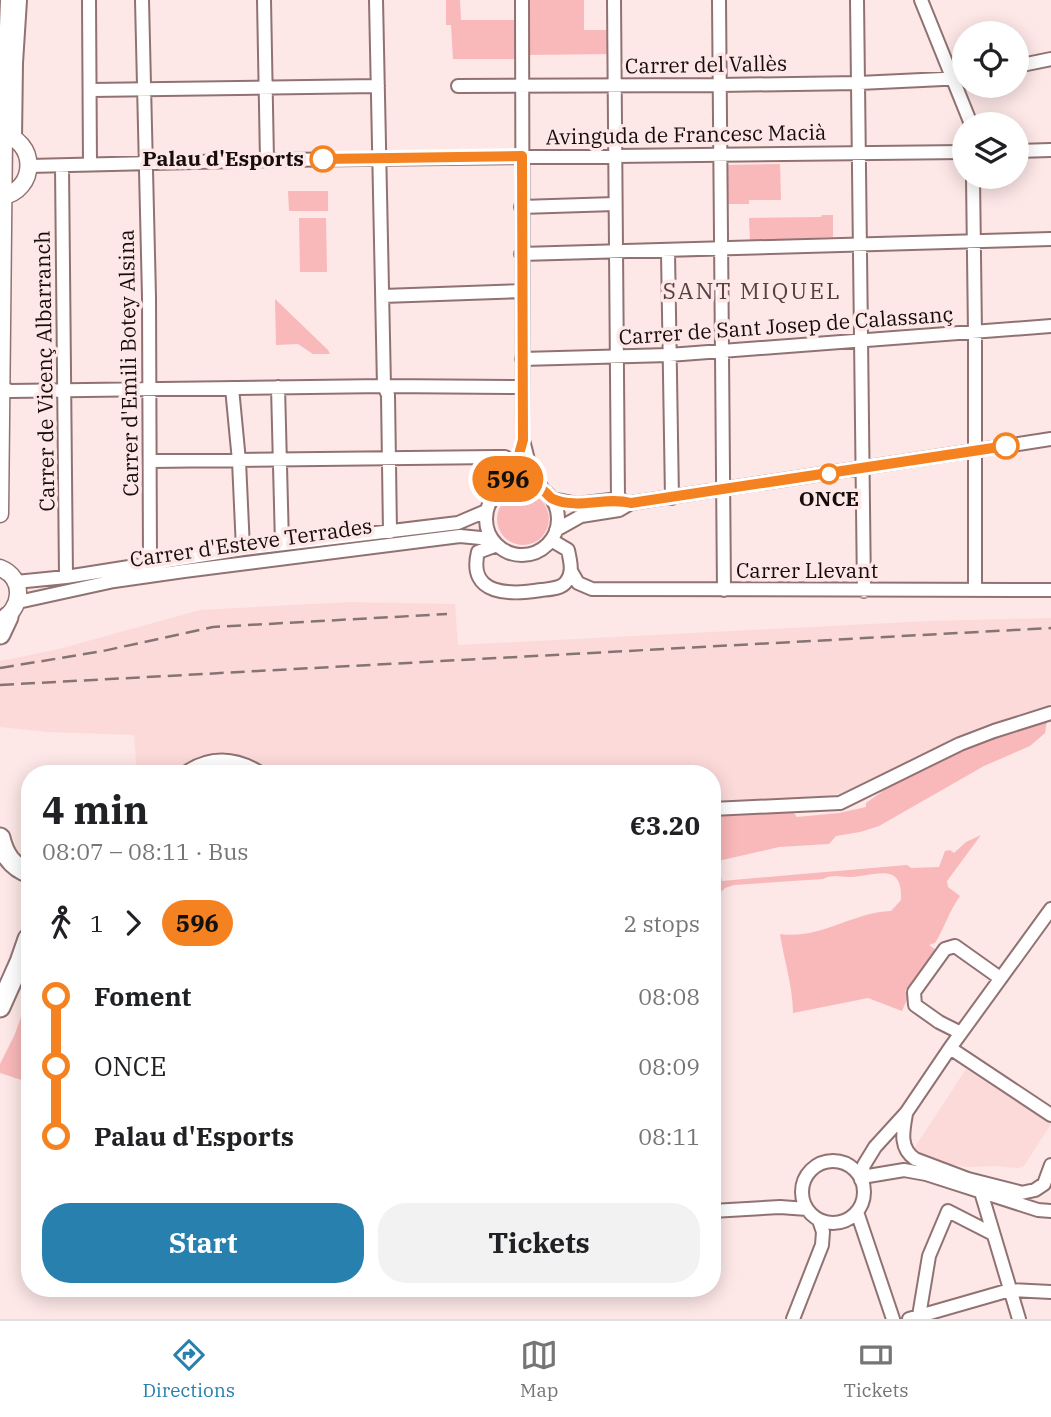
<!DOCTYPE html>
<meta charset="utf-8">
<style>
:root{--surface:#fff;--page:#f2f2f2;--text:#202124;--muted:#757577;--line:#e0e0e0;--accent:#2780ae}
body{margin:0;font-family:"IBM Plex Serif",serif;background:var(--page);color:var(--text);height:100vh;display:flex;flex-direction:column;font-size:26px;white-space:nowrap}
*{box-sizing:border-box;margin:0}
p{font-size:23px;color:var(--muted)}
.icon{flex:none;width:38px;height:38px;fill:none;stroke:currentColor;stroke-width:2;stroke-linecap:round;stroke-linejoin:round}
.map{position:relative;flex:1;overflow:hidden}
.panel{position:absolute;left:21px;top:765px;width:700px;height:532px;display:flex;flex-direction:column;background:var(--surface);border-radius:28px;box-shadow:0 4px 18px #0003}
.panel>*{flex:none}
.badge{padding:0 14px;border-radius:23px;font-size:24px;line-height:46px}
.buttons{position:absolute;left:952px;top:21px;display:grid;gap:14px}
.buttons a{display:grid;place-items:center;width:77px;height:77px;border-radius:50%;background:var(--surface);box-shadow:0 4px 18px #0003;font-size:35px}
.map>.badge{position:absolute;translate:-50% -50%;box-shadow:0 0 0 4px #fff}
.legs{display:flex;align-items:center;gap:10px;height:77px;padding:0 21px;font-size:23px}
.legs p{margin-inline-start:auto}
.summary{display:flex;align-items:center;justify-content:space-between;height:119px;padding:0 21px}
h1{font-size:38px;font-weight:700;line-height:52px}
.primary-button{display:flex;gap:14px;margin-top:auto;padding:14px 21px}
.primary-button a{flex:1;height:80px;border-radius:28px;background:var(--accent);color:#fff;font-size:28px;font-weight:700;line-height:80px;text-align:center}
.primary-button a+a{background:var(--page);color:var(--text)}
ul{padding:0 21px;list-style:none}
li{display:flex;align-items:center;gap:24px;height:70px;font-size:26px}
li i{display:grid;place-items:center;width:10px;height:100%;margin:0 9px;background:currentColor}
li i::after{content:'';width:18px;height:18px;margin:-9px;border:5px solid;border-radius:50%;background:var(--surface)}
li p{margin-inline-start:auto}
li:first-child i{background:linear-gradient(#0000 50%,currentColor 0)}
li:last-child i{background:linear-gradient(currentColor 50%,#0000 0)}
.tab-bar{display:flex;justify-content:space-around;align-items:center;height:98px;border-top:2px solid var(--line);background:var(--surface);font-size:19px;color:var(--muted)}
.tab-bar a{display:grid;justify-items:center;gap:4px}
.tab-bar .active{color:var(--accent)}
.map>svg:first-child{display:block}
.built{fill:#fddada}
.green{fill:#f9b8b9}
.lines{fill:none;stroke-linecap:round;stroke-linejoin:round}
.minor-casing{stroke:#917272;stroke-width:16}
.major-casing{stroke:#917272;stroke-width:19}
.highway-casing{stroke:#917272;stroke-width:23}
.minor{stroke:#fff;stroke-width:12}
.major{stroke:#fff;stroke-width:16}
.highway{stroke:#fff;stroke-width:19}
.rail{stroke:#847474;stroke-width:2.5;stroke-dasharray:14 7;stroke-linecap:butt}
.line-1-casing{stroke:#fff;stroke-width:16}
.line-1{stroke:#f58220;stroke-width:10}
.stop-1-dot{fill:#fff;stroke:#f58220;stroke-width:3.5}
.labels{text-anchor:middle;stroke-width:7;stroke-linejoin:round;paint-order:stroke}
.street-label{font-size:21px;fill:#170c0c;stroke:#fde7e7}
.stop-label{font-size:21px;font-weight:bold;fill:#170c0c;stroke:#fde7e7;text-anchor:end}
.neighbourhood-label{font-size:23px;letter-spacing:2px;fill:#5a3f3f;stroke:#fde7e7}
</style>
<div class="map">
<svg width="1051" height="1319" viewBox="0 0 1051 1319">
<rect width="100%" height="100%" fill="#fde7e7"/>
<!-- built -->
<path class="built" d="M350,602L455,604L458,645L928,621L1051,618V704L973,730L841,793L827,796L712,802V774H275L249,758L225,752L199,756L172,773H137L134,735L47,732L0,727V661L59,649L200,610Z
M966,1069L1051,1124L1024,1166L1019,1168L995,1166L967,1167L929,1160L913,1150Z"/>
<!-- green -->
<path class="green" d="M446,0H460L461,20H521L522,0H584V30H615V54L523,55L522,59H453L451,25H446Z
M780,164L781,200H749V204H727V165Z
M288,191H328V211H289Z
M822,215H833V237L750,241L749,218L821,217Z
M299,218H326L327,272H300Z
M275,299L328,350L330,354H313L298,344L276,345Z
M497 519a26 26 0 1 1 52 0a26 26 0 1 1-52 0Z
M1047,720L1045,733L1030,746L984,766L879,826L860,832L836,836L829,844L779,847L718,861L722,881L907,865L911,868L939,867L945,851L950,850L954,853L966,842L981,835L947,881L948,887L960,896C949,911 945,927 935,943L929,945L936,950L905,991L909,995L902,1011L868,998L793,1013C793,987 784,960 780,934C820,940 853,912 891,911L901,900C903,861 876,876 850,877C840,877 833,874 823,879L734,885L725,888L720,893H712V816L792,811L797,817L839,813L866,807V803L890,786L970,747Z
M30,991V1082C19,1080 11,1076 0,1073V1064L15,1034Z"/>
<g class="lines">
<defs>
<path id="minor" d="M89,0L90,164
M142,0L149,297L150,563
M264,0L267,160
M376,0L384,386L388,395L390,532
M522,0L523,440L530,468L543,490
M614,0L618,499
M719,0L724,590
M857,0L864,591
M921,0L971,124
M1017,66L1051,59
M458,86L720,85L859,83L964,78
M91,90L378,86
M15,139L16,63L20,0
M1017,151L1051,150
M29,166L278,160L964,152
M62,166L66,577
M973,177L975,333V590
M521,207L615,204
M668,252L672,498
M521,254L1051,239
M383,296L522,291
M522,359L669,355L1051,326
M2,387L10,391L384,386L523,387
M278,387L282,544
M232,388L239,461L243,549
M150,461L496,457H505L516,465
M486 519a36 36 0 1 1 72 0a36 36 0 1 1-72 0Z
M552,499L578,504L618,499L624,501
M556,530L581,516L619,510L631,503L1051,439
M497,545L478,552C467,596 511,595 541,590C550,589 561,589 566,582C574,572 570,561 568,550L551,540
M571,571L578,583L592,589L1051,590
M16,582L66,577L243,549L458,523L486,511
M18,602L114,581L184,571L460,536L491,539
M184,774C209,755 236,757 262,774
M712,809L840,803L960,744L994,731L1051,713
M961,1033L939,1022L915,1005L914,992L945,949L955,946L1000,978
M950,1048L1051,1115
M906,1114C903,1131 899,1148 915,1159L968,1179L1019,1192
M802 1192a31 31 0 1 1 62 0a31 31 0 1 1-62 0Z
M861,1177L864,1165L875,1147L906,1113L950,1048L1051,909
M861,1180L868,1176L904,1170L926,1174L1038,1210L1051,1211
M981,1192L1019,1319
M1012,1195L1035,1190L1044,1184L1051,1165
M712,1211L780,1207L807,1209
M857,1212L893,1319
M919,1316L929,1256L948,1211L993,1234
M793,1319L822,1245L823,1232L819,1220
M909,1319L1010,1290L1051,1292"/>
<path id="major" d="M0,134C38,139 38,191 0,197
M0,514L4,135L9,0
M0,568C26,578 22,610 0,621"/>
<path id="highway" d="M0,634L8,617
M0,838C4,855 12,867 30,873
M0,1007L20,962L28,939"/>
</defs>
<!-- minor casing -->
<use href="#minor" class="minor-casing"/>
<!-- major casing -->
<use href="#major" class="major-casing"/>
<!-- highway casing -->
<use href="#highway" class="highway-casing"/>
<!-- minor -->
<use href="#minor" class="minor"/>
<!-- major -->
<use href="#major" class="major"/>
<!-- highway -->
<use href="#highway" class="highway"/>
<!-- rail -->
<path class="rail" d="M0,668L103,651L213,627L447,614
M0,685L1051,628"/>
</g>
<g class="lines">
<defs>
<path id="line-1" d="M323,159L522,156L523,440L516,465L503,488C517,481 532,480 545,492C548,494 550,498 553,499C578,510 606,496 631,503L1006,446"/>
</defs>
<!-- line-1 casing -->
<use href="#line-1" class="line-1-casing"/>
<!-- line-1 -->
<use href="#line-1" class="line-1"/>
</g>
<!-- markers -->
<g class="stop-1-dot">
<circle cx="323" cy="159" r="12"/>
<circle cx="1006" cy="446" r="12"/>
<circle cx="829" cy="474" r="9"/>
</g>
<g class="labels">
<!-- street labels -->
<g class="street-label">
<text transform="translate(706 65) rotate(-1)" y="7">Carrer del Vallès</text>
<text transform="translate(686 135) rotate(-1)" y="7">Avinguda de Francesc Macià</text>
<text transform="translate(786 326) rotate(-4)" y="7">Carrer de Sant Josep de Calassanç</text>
<text transform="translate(129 363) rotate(-91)" y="7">Carrer d'Emili Botey Alsina</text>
<text transform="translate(45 371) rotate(-91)" y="7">Carrer de Vicenç Albarranch</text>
<text transform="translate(251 543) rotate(-8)" y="7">Carrer d'Esteve Terrades</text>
<text x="807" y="578">Carrer Llevant</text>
</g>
<!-- stop labels -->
<g class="stop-label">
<text x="304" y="166">Palau d'Esports</text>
<text x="829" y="506" text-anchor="middle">ONCE</text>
</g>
<!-- neighbourhood labels -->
<g class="neighbourhood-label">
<text x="752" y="299">SANT MIQUEL</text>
</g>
</g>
</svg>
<div class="buttons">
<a><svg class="icon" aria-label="locate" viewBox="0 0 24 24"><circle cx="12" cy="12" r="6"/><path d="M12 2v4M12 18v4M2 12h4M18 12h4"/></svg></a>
<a><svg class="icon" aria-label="layers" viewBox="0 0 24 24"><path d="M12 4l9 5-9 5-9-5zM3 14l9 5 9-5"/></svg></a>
</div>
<b class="badge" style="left:508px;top:479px;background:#f58220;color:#111">596</b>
<section class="panel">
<div class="summary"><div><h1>4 min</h1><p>08:07 – 08:11 · Bus</p></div><b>€3.20</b></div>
<div class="legs"><svg class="icon" aria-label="walk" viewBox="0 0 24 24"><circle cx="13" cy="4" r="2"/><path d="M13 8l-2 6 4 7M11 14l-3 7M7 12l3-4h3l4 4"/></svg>1<svg class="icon" aria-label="forward" viewBox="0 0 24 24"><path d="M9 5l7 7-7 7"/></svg><b class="badge" style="background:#f58220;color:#111">596</b><p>2 stops</p></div>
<ul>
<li><i style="color:#f58220"></i><b>Foment</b><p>08:08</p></li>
<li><i style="color:#f58220"></i><span>ONCE</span><p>08:09</p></li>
<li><i style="color:#f58220"></i><b>Palau d'Esports</b><p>08:11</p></li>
</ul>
<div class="primary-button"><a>Start</a><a>Tickets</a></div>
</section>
</div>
<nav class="tab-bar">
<a class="active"><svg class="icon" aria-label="directions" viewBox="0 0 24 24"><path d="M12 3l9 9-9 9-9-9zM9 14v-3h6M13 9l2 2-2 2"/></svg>Directions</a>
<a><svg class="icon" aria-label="map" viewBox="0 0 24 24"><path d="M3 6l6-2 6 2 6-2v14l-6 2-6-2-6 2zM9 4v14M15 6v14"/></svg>Map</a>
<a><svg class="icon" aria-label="tickets" viewBox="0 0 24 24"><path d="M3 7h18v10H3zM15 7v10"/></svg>Tickets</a>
</nav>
